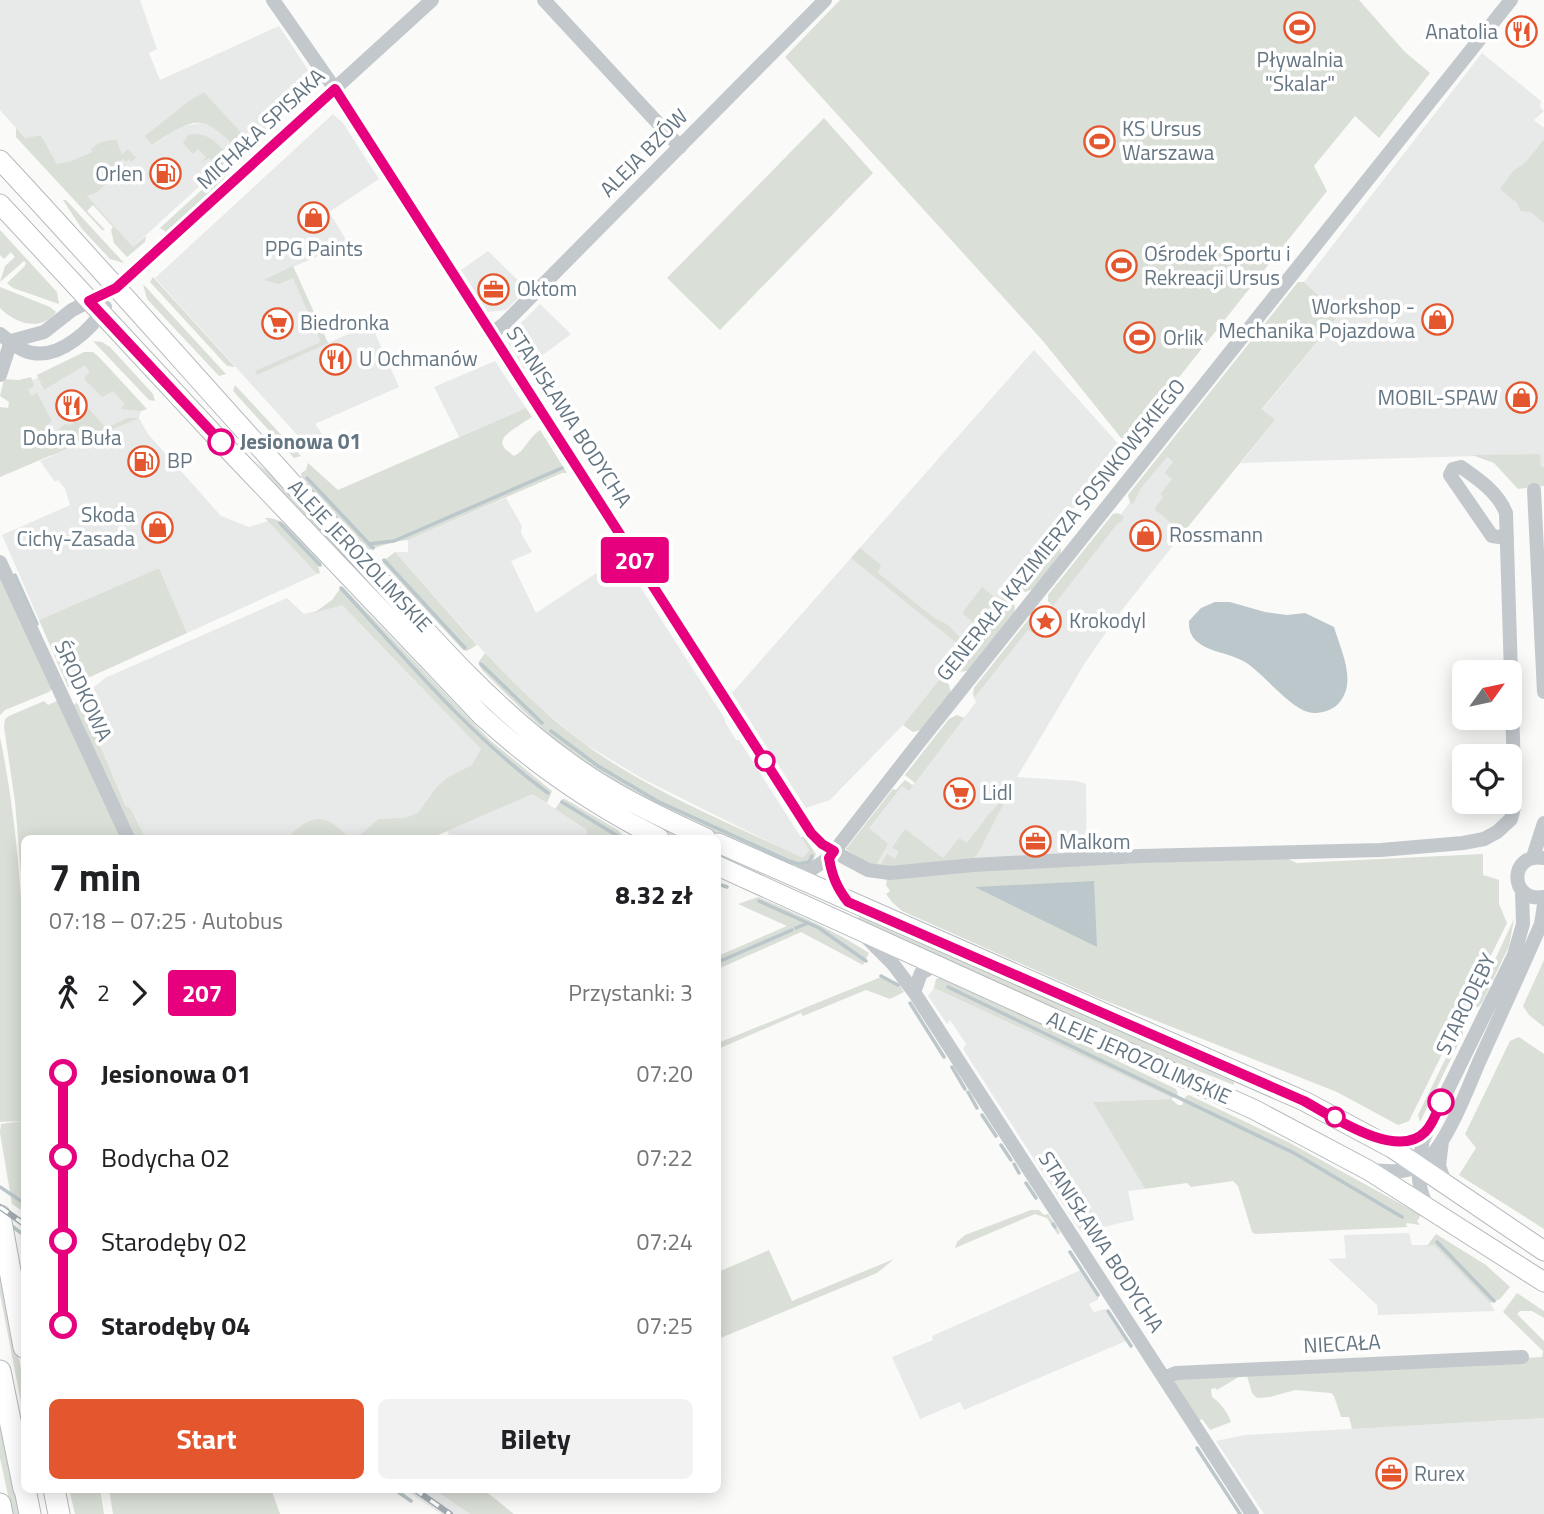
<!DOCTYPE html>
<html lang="pl">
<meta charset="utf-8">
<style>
:root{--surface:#fff;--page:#f2f2f2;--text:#202124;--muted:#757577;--accent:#e4572e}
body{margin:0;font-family:"Titillium Web",sans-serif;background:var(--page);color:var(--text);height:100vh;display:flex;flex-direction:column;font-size:26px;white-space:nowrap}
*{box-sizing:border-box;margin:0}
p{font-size:23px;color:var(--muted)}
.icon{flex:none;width:38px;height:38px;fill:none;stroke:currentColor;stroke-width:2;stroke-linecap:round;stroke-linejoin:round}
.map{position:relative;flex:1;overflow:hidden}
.drawer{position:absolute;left:21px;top:835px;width:700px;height:658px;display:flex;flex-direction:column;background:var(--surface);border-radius:10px;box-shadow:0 4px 18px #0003}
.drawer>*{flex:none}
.badge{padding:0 14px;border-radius:5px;font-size:24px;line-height:46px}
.needle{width:46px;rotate:57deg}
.buttons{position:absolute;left:1452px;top:660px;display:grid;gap:14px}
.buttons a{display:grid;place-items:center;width:70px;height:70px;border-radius:10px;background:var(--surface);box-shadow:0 4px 18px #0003;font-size:35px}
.map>.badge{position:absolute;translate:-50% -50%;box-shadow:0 0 0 4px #fff}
.legs{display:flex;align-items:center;gap:10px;height:77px;padding:0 28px;font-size:23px}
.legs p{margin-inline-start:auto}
.headline{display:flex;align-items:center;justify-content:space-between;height:119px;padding:0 28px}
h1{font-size:38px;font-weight:700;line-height:52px}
.cta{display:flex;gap:14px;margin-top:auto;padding:14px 28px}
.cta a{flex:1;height:80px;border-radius:10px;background:var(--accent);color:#fff;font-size:28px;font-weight:700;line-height:80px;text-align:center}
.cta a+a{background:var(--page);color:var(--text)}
ul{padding:0 28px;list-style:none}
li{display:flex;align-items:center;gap:24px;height:84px;font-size:26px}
li i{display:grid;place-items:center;width:10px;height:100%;margin:0 9px;background:currentColor}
li i::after{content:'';width:18px;height:18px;margin:-9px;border:5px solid;border-radius:50%;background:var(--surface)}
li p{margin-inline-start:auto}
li:first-child i{background:linear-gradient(#0000 50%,currentColor 0)}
li:last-child i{background:linear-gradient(currentColor 50%,#0000 0)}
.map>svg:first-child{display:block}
.built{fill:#e8e9e9}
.green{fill:#dadfd7}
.water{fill:#bbc7cb}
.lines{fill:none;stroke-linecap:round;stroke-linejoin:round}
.stream{stroke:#bbc7cb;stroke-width:3.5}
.major-casing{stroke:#b5babe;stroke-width:21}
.highway-casing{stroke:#b4b9bd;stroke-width:23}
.minor{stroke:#c3c8cc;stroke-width:14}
.major{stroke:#fff;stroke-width:19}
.highway{stroke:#fff;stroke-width:21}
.rail-casing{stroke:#a2aab0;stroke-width:6}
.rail{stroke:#fff;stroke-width:3.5;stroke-dasharray:10;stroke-linecap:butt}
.line-1-casing{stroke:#fff;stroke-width:16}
.line-1{stroke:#e6007e;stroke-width:10}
.stop-1-dot{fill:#fff;stroke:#e6007e;stroke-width:3.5}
.labels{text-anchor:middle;stroke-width:7;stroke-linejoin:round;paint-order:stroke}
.poi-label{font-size:21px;fill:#657683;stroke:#fff;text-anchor:start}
.street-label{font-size:21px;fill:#657683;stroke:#fff}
.stop-label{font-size:21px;font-weight:bold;fill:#657683;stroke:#fff;text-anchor:start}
</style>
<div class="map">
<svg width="1544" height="1514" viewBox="0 0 1544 1514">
<rect width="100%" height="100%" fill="#fafaf8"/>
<!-- built -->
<path class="built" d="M0,0H140L157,49L149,53L160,80L279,26L316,82L252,144L204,92L190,100L146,136L153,145L182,126L202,123L220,130L239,150L133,247L87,196L118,172L115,169L123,159H135L128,149L122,154L116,139L101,142L92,152L71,161L57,164L41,135L25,138L0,110Z
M1482,53L1541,101L1540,107L1544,111L1534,120L1544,128V139L1526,163L1513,171L1530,212L1544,223V467L1541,468L1539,454L1241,463L1275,420L1262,410L1339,315L1304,282Z
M333,114L343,123L379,179L329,212L348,243L293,267L328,343L371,324L399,387L315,424L323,435L310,449L155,278Z
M488,251L527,289L506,310L488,312L461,270Z
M540,304L571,334L524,369L507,341L508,336Z
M1034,350L1122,448L903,725L830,800L806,808L732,693Z
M90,356L141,411L139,418L148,434L221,516L249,527L268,521L317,574L187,633L159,568L39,620L2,535L70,505L65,489L58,480L55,482L40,461L52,456L20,385Z
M495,361L526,408L459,437L434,387Z
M1162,453L1173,462L1164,473L1172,479L1160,494L1163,497L1154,509L1183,533L1118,615L1085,663L1017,777L1077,781L1086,784L1087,864L887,869L858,858L846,849L893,789L896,790L905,780L913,785L915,782L905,775L949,719L957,715L964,718L976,702L972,693L974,688L1032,615L1038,614L1044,617L1052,606L1048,601V595L1113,514H1121L1130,502L1128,495Z
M506,498L522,526L521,533L532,552L511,561L536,613L621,557L725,719V722L736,740H739L809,850L803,859L643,779L583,743L543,710L500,670L395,552H408V540Z
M287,598L304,614L342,605L481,749L533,794L587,830V838H451L447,831L431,838H141L82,707L88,692L105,678Z
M934,988L1170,1097V1099L1094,1102L1145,1189L1128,1191L1134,1220L1081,1232L963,1049L966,1044L950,1020L947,1024L928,996Z
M1409,1233L1412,1245H1434L1490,1303L1495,1311L1378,1315L1377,1305L1328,1259L1346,1258L1344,1235Z
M1081,1270L1099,1299L1089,1304L1091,1308L1094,1312L1105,1309L1126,1341L964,1410L960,1402L920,1419L892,1357L933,1340L932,1336Z
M1544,1418V1514H1264L1216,1441L1245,1435Z
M404,1489H433L470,1514H441Z"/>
<!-- green -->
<path class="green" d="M840,0H1359L1405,52L1430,73L1379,138L1355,116L1314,166L1327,191L1126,444L1043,341L785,57Z
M204,92L252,144L242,153C202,114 199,114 152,145L145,136L190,100Z
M824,118L873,173L720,330L667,278Z
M16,128L25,138L41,135L57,164L71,161L92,152L91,149L101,142L116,139L122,154L128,149L136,158L131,162L129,159L126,162L123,159L115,169L118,173L97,192L87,196L133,247L146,236L145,242L127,257L114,243L111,230L113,227L93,205L87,211L105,230H102L16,137Z
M196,134C211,135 223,146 228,160L212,175L209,170L215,165L209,158L201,163L206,157L198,149L193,154L183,143L188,135Z
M1544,139V223L1530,212L1521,211L1517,203L1500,189L1513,171L1526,162Z
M229,165L224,179L166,232L160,228Z
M63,200H66L124,263L110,259L82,229Z
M0,230L57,292L59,304L13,288L7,283L24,267L26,263L24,261L0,282L5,266L15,257L11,252L4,259L0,255Z
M293,266L328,343L257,375L255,371L321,342L293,278L279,284L264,280Z
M153,277L235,367L227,366L150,282Z
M1298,282H1304L1339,315L1262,409L1275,420L1183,533L1154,509L1163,497L1160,494L1172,479L1164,473L1173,462L1167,457L1141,488L1133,504L1130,502L1128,495Z
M143,284L226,374L219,376L147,299Z
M0,287L50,307L56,312C41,332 16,324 0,308Z
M93,341L102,342L110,347L153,394L155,401L149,400Z
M84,352H93L99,357L147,409L141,411L121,409L125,404L113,391L102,397L85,380V376L90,373L85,365L44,390L37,375Z
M31,377L34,386L28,390L31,396L37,393L52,421L46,426L53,434L65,424L71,425L89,409L106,428L128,418H139L0,477V407L8,408L9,402L0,396L4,379L19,380Z
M235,385L301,456L294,458L233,391Z
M526,408L532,417L512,430L504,437L502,443L505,449L514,456C524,452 528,438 540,430L567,473H562L408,540L393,542L369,550L302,481L301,473L306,470L308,463L338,490Z
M1540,454L1541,467H1544V486L1518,489L1494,463L1472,455Z
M254,460L285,487L476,690L690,838H675L614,807L514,736L286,497Z
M1118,513L1124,517L1122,521L1117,524L1053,606L1048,601V595L1113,514Z
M265,518C289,517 307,547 322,563L318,566L320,573L317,574Z
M1054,534L1060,541L1061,554L1034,589L1025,592L1013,586Z
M860,548L881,565L878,573L933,617L948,625L963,641L976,624L962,613L982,587L1000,601L1006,594C1014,600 1016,604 1014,614L968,671L955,672L949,667L963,648L851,558Z
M395,552L477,645L467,651L463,650L382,562Z
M159,568L187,633L68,687L39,620Z
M0,570L52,689L49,692L5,710L0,715Z
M342,586L490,740L552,791L547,803L532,794L431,838H288C300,825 315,812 333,824C340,829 344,834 352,838L361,834L379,819L404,818L418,813L436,788L447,778L472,765L481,749L342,605L314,613L332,600Z
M1036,614H1040L1035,634L1028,630L974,698V688L1032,615Z
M485,653C518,688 553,722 593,750C657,794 733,825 803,858L809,850L801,837H804L816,854L812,863L801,867L779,862C715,833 649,806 591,767C550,739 516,704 482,670L478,663Z
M942,676L949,685L951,693L921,730L913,732L903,725Z
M88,692L83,707L126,806L130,808L145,838H132L74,705Z
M59,700L123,838H24V908L15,802L4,727L5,719L9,716L44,701L48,705Z
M957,715L964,718L915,783L905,775L949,719Z
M0,737C32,892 25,1054 24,1212L12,1204L0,1133L1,1124L22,1121L0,1122Z
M905,780L913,786L909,791L902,786L869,828L888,844L875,867L846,849L893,789L896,790Z
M1009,793L977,855L973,858L879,868L887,854L895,859L899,851L892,848L905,829L943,858L959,838L967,843L989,814Z
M562,799H565L618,830L626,838L596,836L587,838V830L555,809Z
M1483,854V875L1499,880V904L1507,923L1409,1121L1398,1125L1337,1092L1096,997L902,911L892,902L886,894L890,891L886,885L887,879L904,874L1281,856L1297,863Z
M758,897C797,914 834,930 869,953L863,965L801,932L718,969V956L787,926L738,904Z
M860,915L1234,1082V1085L1098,1032L856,922Z
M1514,919L1509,946L1482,1003L1478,1007L1469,1008L1482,987Z
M1544,960V1027L1529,1015L1523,1006Z
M881,977L899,984L904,992L890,999L866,990L803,1016L801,1013L718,1049V1043Z
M942,977C1021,1011 1097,1052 1176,1089L1178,1094L1171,1099L1178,1105H1182L1186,1096L1189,1095L1290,1143L1421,1215L1417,1221L1420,1225L1407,1223L1406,1225L1408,1227L1255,1234L1252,1232L1238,1186L1233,1181L1191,1187L1187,1183L1145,1189L1093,1102L1170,1099V1097L934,988L936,979Z
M1463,1023V1034L1420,1122L1418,1115Z
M1519,1037L1544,1054V1229L1459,1175L1476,1148L1465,1134L1510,1041Z
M1031,1210H1039L1044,1215L1048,1214L1060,1232L1058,1235L1047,1218L1035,1214L955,1248L957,1242L965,1235Z
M1436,1234L1486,1265L1510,1287L1500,1299L1490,1303L1434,1245L1427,1246Z
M769,1250L792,1301L894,1259L877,1273L718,1339V1272Z
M0,1262L24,1385V1418L0,1294Z
M1517,1293L1544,1311V1318L1532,1311H1520L1517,1314L1544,1341V1418L1352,1429L1349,1417H1341L1334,1396L1331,1393L1295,1390L1270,1397L1257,1398L1252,1393L1247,1376L1242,1375L1217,1390L1215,1388L1211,1389L1212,1397C1219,1401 1229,1414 1231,1422L1210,1430L1202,1419L1198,1421L1173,1382L1174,1379L1542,1357L1543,1351L1503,1312Z
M0,1423L20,1514H12L0,1458Z
M69,1489H100L104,1514H75Z
M109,1489H271L280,1514H113Z
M433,1489H483L514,1514H470Z"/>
<!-- water -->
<path class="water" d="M1215,602H1230L1265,612L1287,615L1305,613L1334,627C1341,651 1358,683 1338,704C1331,711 1318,715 1308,712C1289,707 1264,674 1245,662C1226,650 1187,652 1189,621L1201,608Z
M1094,881L1097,947L975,887Z"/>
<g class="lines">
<!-- stream -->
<path class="stream" d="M307,478L373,548
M280,523L320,565
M369,544L394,541L562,468
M384,560L465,648
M15,575L37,624
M341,588C407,660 469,735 548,793
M481,664L542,723
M551,731L598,766L657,801L789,861L798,864L809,862L812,856
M562,802L621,838
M718,884L727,887
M759,901L819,928L866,961
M796,928L808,923
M718,962L792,930
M881,976L898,985
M948,987L1294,1153L1402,1217
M910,1003L944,1057
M952,1067L965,1089
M968,1092L977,1108
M982,1115L996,1136
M1001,1145L1011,1160
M1014,1164L1019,1173
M1026,1183L1036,1198
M0,1187L24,1203
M9,1224L24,1235
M1053,1224L1055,1227
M1437,1242L1494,1301
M1070,1252L1098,1295
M1108,1311L1131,1346
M1197,1448L1240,1514
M394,1489L411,1501"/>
<defs>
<path id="major" d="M0,160C112,280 220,405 331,526C405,606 478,697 567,761C610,793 658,816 706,838
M0,204L222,443L481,715C535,765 593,805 659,838
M718,843L1304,1101L1392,1148L1544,1251
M718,866L1255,1110L1368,1170L1544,1282"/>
<path id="highway" d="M0,1216L24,1347
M0,1371L24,1489
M25,1489L30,1514
M54,1489L59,1514
M0,1504L2,1514"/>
</defs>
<!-- major casing -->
<use href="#major" class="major-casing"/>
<!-- highway casing -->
<use href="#highway" class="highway-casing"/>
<!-- minor -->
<path class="minor" d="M273,0L335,89L811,833L827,848L868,870L890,873L973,865L1141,856L1381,850L1463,843L1484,839L1497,832L1511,819L1515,803L1506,513C1498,492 1478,479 1461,467L1453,469L1450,475L1492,536L1507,538
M544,0L680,147
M0,334C9,341 22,352 33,353C61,358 92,329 105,307
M491,334L504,324L825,0
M11,341L44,332L72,310L116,288L432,0
M0,375L11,341
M1534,490L1544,692
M0,562L128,838
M1533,857L1544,823
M829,858L835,882L847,901
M1544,858C1508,852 1509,903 1544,897
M790,874L809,871L829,858L917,745L1511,0
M867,938L893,964L914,992L1252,1514
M914,992L921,973L936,965
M1383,1139C1401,1143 1411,1143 1426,1131
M1442,1141L1439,1166L1446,1185
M1369,1170C1388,1171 1411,1175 1426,1161C1447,1143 1468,1088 1479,1062C1500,1016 1521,970 1541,924L1544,905
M1427,1206C1415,1182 1418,1166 1423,1140L1514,955L1523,924L1522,890
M1164,1378L1176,1373L1522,1357"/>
<!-- major -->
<use href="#major" class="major"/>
<!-- highway -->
<use href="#highway" class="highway"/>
<defs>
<path id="rail" d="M0,1207L24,1224
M414,1489L450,1514"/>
</defs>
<!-- rail casing -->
<use href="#rail" class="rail-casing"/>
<!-- rail -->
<use href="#rail" class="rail"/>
</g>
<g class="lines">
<defs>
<path id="line-1" d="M221,442L89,301L116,288L335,89L811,833L822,844L834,851L829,858C832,876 837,888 848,902L1304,1101C1332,1116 1397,1161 1425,1132C1433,1124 1437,1112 1441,1102"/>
</defs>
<!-- line-1 casing -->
<use href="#line-1" class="line-1-casing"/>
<!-- line-1 -->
<use href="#line-1" class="line-1"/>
</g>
<!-- icons -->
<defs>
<symbol id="stadium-ring" viewBox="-11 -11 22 22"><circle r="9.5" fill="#fff" stroke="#e4572e" stroke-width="1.5"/><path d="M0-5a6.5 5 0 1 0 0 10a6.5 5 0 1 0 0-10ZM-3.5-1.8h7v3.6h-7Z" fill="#e4572e"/></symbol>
<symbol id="restaurant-ring" viewBox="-11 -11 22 22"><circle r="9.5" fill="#fff" stroke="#e4572e" stroke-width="1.5"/><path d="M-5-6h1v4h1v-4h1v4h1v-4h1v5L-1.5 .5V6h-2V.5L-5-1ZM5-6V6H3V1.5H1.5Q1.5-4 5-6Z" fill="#e4572e"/></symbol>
<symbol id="fuel-ring" viewBox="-11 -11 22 22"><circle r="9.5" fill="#fff" stroke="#e4572e" stroke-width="1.5"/><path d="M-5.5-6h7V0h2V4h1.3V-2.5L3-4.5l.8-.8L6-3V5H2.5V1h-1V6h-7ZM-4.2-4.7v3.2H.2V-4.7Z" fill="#e4572e"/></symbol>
<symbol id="shop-ring" viewBox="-11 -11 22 22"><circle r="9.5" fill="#fff" stroke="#e4572e" stroke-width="1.5"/><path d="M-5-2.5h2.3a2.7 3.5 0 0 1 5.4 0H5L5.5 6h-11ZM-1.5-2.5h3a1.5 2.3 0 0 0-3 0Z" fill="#e4572e"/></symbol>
<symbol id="office-ring" viewBox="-11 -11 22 22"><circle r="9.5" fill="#fff" stroke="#e4572e" stroke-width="1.5"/><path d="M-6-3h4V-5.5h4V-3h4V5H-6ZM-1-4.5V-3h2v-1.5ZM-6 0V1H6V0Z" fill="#e4572e"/></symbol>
<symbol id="supermarket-ring" viewBox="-11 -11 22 22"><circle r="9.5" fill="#fff" stroke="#e4572e" stroke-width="1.5"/><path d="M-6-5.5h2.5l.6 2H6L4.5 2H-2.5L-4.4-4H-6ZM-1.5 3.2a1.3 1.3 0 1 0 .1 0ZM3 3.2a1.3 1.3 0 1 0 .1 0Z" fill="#e4572e"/></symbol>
<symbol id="sight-ring" viewBox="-11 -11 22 22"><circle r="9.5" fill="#fff" stroke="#e4572e" stroke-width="1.5"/><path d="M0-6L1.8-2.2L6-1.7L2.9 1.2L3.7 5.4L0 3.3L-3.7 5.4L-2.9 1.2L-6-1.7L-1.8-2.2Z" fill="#e4572e"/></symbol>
</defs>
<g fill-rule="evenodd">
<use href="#stadium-ring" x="1282" y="10" width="35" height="35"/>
<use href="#restaurant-ring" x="1504" y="14" width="35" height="35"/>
<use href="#stadium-ring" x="1082" y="124" width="35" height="35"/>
<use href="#fuel-ring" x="148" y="156" width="35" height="35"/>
<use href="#shop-ring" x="296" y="200" width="35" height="35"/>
<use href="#stadium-ring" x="1104" y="248" width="35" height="35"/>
<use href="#office-ring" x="476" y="272" width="35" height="35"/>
<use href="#shop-ring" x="1420" y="302" width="35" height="35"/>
<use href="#supermarket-ring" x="260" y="306" width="35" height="35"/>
<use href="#stadium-ring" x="1122" y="320" width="35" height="35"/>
<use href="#restaurant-ring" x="318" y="342" width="35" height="35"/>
<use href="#shop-ring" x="1504" y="380" width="35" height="35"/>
<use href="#restaurant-ring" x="54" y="388" width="35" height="35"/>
<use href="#fuel-ring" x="126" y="444" width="35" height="35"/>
<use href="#shop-ring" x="140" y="510" width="35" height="35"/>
<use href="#shop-ring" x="1128" y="518" width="35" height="35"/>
<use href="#sight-ring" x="1028" y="604" width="35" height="35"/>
<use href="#supermarket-ring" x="942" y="776" width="35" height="35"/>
<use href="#office-ring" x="1018" y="824" width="35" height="35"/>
<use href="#office-ring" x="1374" y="1456" width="35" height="35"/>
</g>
<!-- markers -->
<g class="stop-1-dot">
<circle cx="221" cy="442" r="12"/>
<circle cx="765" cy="761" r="9"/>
<circle cx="1441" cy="1102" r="12"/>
<circle cx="1335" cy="1117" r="9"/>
</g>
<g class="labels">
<!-- poi labels -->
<g class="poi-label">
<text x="1498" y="39" text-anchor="end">Anatolia</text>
<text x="1300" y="67" text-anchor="middle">Pływalnia<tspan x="1300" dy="24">"Skalar"</tspan></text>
<text x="1122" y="136">KS Ursus<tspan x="1122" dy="24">Warszawa</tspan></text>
<text x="143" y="181" text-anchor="end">Orlen</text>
<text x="314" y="256" text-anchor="middle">PPG Paints</text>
<text x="1144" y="261">Ośrodek Sportu i<tspan x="1144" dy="24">Rekreacji Ursus</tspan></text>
<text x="517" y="296">Oktom</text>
<text x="1415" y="314" text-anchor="end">Workshop -<tspan x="1415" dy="24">Mechanika Pojazdowa</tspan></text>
<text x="300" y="330">Biedronka</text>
<text x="1163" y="345">Orlik</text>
<text x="359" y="366">U Ochmanów</text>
<text x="1498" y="405" text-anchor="end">MOBIL-SPAW</text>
<text x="72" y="445" text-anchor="middle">Dobra Buła</text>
<text x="167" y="468">BP</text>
<text x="135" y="522" text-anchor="end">Skoda<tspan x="135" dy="24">Cichy-Zasada</tspan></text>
<text x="1169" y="542">Rossmann</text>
<text x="1069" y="628">Krokodyl</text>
<text x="982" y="800">Lidl</text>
<text x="1059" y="849">Malkom</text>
<text x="1414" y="1481">Rurex</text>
</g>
<!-- street labels -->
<g class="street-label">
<text transform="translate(261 129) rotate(-43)" y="7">MICHAŁA SPISAKA</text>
<text transform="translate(644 153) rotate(-45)" y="7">ALEJA BZÓW</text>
<text transform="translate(569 417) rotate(57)" y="7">STANISŁAWA BODYCHA</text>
<text transform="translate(1061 530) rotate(-51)" y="7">GENERAŁA KAZIMIERZA SOSNKOWSKIEGO</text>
<text transform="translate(360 556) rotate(47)" y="7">ALEJE JEROZOLIMSKIE</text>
<text transform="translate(83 691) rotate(65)" y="7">ŚRODKOWA</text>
<text transform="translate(1466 1004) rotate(-64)" y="7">STARODĘBY</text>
<text transform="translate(1139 1058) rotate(24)" y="7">ALEJE JEROZOLIMSKIE</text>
<text transform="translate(1101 1242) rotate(57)" y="7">STANISŁAWA BODYCHA</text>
<text transform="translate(1342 1344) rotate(-3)" y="7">NIECAŁA</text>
</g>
<!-- stop labels -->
<g class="stop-label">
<text x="240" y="449">Jesionowa 01</text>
</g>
</g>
</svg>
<div class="buttons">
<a><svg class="needle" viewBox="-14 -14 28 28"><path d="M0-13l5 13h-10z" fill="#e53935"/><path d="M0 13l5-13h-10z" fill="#757577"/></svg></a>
<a><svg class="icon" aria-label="locate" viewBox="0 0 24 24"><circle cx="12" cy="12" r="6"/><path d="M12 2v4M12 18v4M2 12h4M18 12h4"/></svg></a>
</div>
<b class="badge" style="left:635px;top:560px;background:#e6007e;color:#fff">207</b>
<section class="drawer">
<div class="headline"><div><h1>7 min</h1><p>07:18 – 07:25 · Autobus</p></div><b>8.32 zł</b></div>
<div class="legs"><svg class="icon" aria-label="walk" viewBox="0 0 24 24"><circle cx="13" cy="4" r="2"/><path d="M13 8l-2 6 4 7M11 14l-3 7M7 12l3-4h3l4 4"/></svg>2<svg class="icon" aria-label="forward" viewBox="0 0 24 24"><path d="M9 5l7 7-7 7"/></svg><b class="badge" style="background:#e6007e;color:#fff">207</b><p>Przystanki: 3</p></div>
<ul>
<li><i style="color:#e6007e"></i><b>Jesionowa 01</b><p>07:20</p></li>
<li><i style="color:#e6007e"></i><span>Bodycha 02</span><p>07:22</p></li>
<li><i style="color:#e6007e"></i><span>Starodęby 02</span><p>07:24</p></li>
<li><i style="color:#e6007e"></i><b>Starodęby 04</b><p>07:25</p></li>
</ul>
<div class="cta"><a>Start</a><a>Bilety</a></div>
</section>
</div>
